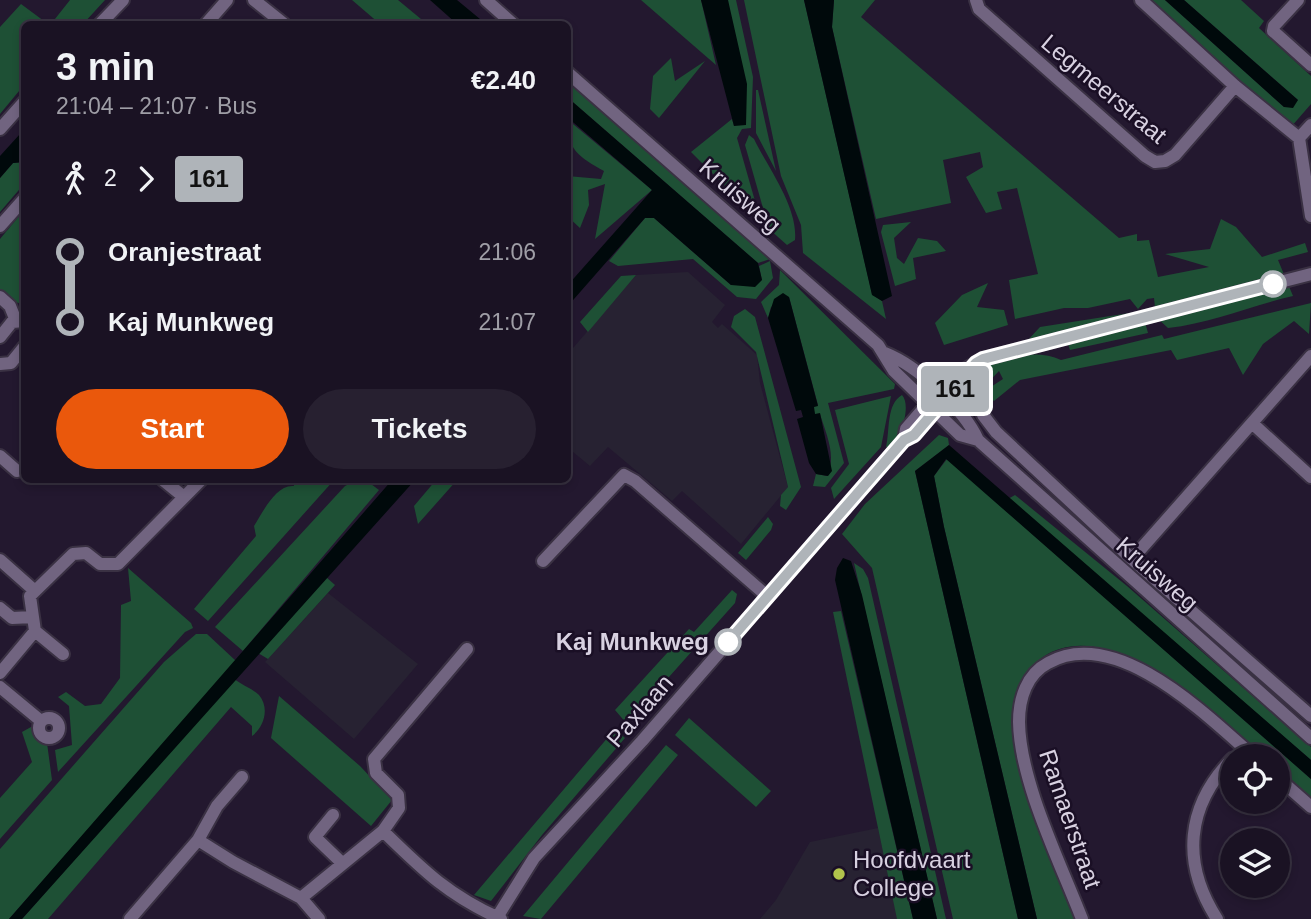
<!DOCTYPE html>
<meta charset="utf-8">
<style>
:root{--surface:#1a1223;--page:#272030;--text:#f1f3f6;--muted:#9f9ea6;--line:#383241;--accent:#ea580c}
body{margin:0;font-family:Helvetica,sans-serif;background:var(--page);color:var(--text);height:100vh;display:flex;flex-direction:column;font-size:26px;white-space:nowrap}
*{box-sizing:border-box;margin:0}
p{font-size:23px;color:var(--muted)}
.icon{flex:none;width:38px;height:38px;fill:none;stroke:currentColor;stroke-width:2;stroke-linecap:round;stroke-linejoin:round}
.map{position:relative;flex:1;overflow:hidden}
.drawer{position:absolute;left:21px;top:21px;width:550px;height:462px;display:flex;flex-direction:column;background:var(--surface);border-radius:10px;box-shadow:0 4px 10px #0003,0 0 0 2px var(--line)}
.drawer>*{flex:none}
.badge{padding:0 14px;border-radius:5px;font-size:24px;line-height:46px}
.fabs{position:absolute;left:1220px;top:744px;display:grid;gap:14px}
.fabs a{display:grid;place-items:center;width:70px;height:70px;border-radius:50%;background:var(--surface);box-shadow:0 4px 10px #0003,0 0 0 2px var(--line);font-size:35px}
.map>.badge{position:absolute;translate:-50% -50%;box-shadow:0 0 0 4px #fff}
.legs{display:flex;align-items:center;gap:10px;height:77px;padding:0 35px;font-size:23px}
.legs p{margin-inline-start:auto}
.summary{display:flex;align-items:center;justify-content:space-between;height:119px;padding:0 35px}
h1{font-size:38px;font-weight:600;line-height:52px}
.cta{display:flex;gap:14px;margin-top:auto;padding:14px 35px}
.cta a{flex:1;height:80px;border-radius:42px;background:var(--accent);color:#fff;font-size:28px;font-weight:600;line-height:80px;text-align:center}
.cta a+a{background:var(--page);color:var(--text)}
ul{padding:0 35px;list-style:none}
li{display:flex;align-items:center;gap:24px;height:70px;font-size:26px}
li i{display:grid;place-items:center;width:10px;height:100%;margin:0 9px;background:currentColor}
li i::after{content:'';width:18px;height:18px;margin:-9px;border:5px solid;border-radius:50%;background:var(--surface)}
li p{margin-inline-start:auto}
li:first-child i{background:linear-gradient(#0000 50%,currentColor 0)}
li:last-child i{background:linear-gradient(currentColor 50%,#0000 0)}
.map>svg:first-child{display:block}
.education{fill:#272232}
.green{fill:#1e5035}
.water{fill:#00090b}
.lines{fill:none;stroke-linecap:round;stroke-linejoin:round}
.minor-casing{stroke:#3a3143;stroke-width:16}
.minor{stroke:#716480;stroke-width:12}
.line-1-casing{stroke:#fff;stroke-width:16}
.line-1{stroke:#afb4b9;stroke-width:10}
.stop-1-dot{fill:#fff;stroke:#afb4b9;stroke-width:3.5}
.poi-dot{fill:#b2c34c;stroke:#1a0f25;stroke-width:2.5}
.labels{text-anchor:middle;stroke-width:5;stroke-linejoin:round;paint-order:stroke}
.street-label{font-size:24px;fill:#d8d1e1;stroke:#1a0f25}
.stop-label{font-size:24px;font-weight:bold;fill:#d8d1e1;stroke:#1a0f25;text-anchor:end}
.poi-label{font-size:24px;fill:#d8d1e1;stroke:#1a0f25;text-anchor:start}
</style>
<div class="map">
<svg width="1311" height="919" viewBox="0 0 1311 919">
<rect width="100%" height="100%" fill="#23182f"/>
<!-- education -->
<path class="education" d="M688,272L725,305L712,322L718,328L722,324L757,355L760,383L788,487L741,544L682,491L672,501L608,447L590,466L567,447V355L636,275Z
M328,593L418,664L354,739L265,662Z
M878,828L898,919H760L776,900L810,842Z"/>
<!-- green -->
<path class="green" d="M70,0H105L83,24H51Z
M352,0H398L427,24H380Z
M641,0H701L716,65Z
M728,0H736L753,77L751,128L742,129L737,138L761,222L691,152L732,119L734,126Z
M744,0H804L872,294L882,301L886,319L803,253L801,225L781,176Z
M834,0H875L861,17L1119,238L1137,234V241L1149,240L1158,277L1209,267L1165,254L1210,249L1221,219L1236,227L1262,257L1305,243L1308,252L1278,260L1293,296C1250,306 1211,323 1168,328L1156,317L1154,298L1147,299L1138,309L1130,299L1088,308H1064L1015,319L1009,280L1038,274L1017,188L997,192L1002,209L986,213L966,177L983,167L980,152L943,160L951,203L876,219L832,27Z
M1148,0H1165L1284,107L1298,100L1184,0H1241L1264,21L1259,28L1311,76V104L1291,127Z
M21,4L48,24H24V85L0,114V27Z
M671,58L675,81L705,61L659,118L650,109L653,76Z
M567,78L770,259L758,263L567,97Z
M756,90H758L776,171L756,133Z
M567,119L652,190L595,239L605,184L588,190L589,205L580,228L567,216V176L601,179L604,171C579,157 567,150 567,119Z
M749,135L754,139C768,168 798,207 795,240L787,245L769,229L745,145Z
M24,162V184L0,212V178L13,163Z
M24,210V304L14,302L0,291V239Z
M645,218H654L731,285L762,280L759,266L770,261L773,278L756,299L737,297L693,259L618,266L609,261Z
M911,222L894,238L897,258L904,264L918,238L937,241L946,251L913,258L916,279L895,286L881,232L883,225Z
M780,270L895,384L894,389L828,403L844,463L825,487L813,486L816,474L827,476C837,456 826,434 820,414L815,415L813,407L818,405L789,297L771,307L768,318L761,302L779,285Z
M636,275L588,332L580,322L621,276Z
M988,283L977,307L1004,310L1008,325L944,345L935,323L962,295Z
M1311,303L1309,334L1294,321L1263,344L1243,375L1229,348L1177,360L1171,350L1020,380L994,401L983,392L1003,379L999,371L978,393L964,383C986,360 1032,346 1061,360L1162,335L1164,339Z
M745,309L755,317L801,487L786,510L780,506L781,495L788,487L756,352L731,327L734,316Z
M1142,311L1148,333L1070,350L1068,344L1086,335L1048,345L1027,341L1040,327Z
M902,395C912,406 900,439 891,448L886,447C890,431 886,404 902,395Z
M891,396L881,447L834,499L831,488L849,464L835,410Z
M939,435L948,438L949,445L915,471L1018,919H953L872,568L842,534L865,504Z
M947,459L1311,779V799L1278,770V756H1261C1213,715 1110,612 1043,657C1025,669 1013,694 1013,716C1013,785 1051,856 1074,919H1037L944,527L934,476Z
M293,480H334L208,621L194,609L256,536L254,526C263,512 276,484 294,486Z
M436,480H457L418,524L414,506Z
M355,481H367L379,490L243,651L215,627L345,486Z
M1015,495L1127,586L1311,747V760L1008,499Z
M768,517L773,524L771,530L746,560L738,553Z
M854,563L863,569L868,578L946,919H937Z
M128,568L191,623L193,628L185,632L58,772L55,750L72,745L69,706L58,697L66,692L85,706L101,704L120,678L121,605L131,601Z
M326,577L335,585L268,659L258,653Z
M732,590L737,594L735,603L627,724L615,710L689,629L694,632Z
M841,611L913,919H897L833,612Z
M196,634H207L236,661L9,919H0V849L164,662Z
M234,679C242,685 253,689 259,695C270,708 264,727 252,736V726L231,707L48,919H22Z
M279,696L360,766L392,800L371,826L271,738Z
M689,718L771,791L756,807L675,735Z
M31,727L47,743L52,780L0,839V798L32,762L22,732Z
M615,729L625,738L542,835L491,901L474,895Z
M666,745L678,755L541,919L523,916Z"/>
<!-- water -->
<path class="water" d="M430,0H457L486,24H457Z
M701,0H728L747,84L746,125L734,126Z
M804,0H834L832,27L892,296L882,301L872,295Z
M1165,0H1184L1298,100L1293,108L1284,107Z
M567,97L758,263L762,280L755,287L731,285L654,218H645L567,307V286L652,190L567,117Z
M20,134H24V162L13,163L0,178V156Z
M783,293L789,297L818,406L814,407L815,414L820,413L832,471L828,476L816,474L809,463L797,419L803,417L801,410L796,411L768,318L774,299Z
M949,445L1311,760V779L946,459L934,476L944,527L1037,919H1018L915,471Z
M392,480H415L22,919H9Z
M843,558L851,561L862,595L937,919H913L835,580L837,568Z"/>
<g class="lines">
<defs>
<path id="minor" d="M254,0L284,24
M486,0L513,24
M976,0L979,9L1145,156L1155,162L1165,161L1175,155L1235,86
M1141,0L1235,86L1299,138L1311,216
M1298,0L1274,26L1273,31L1311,65
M100,24L123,0
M206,24L227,0
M567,72L878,345L894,371L960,435L978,440
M0,129L24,102
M1299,138L1311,125
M0,226L24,199
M0,297L10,306L16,321
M0,337L12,322L24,321
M885,353C918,366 964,409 978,440L1311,738
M0,364L11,363L24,347
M983,415L996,432L1132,559L1311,716
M1252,423L1311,477
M904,440L906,429L949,379L983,359L1311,274
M0,456L17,471
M163,480L184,497
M1132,559L1311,356
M0,560L35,591
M543,561L624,475L635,481L767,596
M0,608L12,618L33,617
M63,654L35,631L30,596L73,554L86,553L100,564H118L201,480
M0,673L35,631
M0,687L41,721
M39 728a10 10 0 1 1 20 0a10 10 0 1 1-20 0Z
M1278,778L1311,807
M333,815L315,837L342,863
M383,831C424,871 448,895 501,919
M198,840L233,862L301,898L319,919
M301,898L383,831L399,808L398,795L376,773L374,759L467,649
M130,919L198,840L217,806L242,777
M496,919L534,858L642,741L904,440L914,435L976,363
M1082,919C1060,862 1020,782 1019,722C1019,698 1027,674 1048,663C1116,625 1205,714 1253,756
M1217,919C1181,863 1186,806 1232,759"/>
</defs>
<!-- minor casing -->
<use href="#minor" class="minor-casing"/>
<!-- minor -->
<use href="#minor" class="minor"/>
</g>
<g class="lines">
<defs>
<path id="line-1" d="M728,642L904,440L914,435L976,363L983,359L1273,284"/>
</defs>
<!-- line-1 casing -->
<use href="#line-1" class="line-1-casing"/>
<!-- line-1 -->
<use href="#line-1" class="line-1"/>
</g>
<!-- markers -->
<g class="stop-1-dot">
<circle cx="1273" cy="284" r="12"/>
<circle cx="728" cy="642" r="12"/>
</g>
<circle class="poi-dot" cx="839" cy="874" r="7"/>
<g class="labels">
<!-- street labels -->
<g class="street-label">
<text transform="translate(1104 89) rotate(40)" y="8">Legmeerstraat</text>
<text transform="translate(740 196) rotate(41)" y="8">Kruisweg</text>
<text transform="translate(1157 574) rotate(41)" y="8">Kruisweg</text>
<text transform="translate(640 711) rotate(-49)" y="8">Paxlaan</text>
<text transform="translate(1070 819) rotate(71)" y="8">Ramaerstraat</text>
</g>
<!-- stop labels -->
<g class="stop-label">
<text x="709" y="650">Kaj Munkweg</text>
</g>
<!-- poi labels -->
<g class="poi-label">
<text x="853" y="868">Hoofdvaart<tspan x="853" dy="28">College</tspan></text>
</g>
</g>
</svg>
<div class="fabs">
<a><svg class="icon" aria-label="locate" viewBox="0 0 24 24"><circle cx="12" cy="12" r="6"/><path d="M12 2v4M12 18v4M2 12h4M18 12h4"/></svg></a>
<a><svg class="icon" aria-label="layers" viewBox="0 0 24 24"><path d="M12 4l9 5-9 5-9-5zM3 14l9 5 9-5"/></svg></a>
</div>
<b class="badge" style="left:955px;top:389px;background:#afb4b9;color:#111">161</b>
<section class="drawer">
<div class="summary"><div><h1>3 min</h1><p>21:04 – 21:07 · Bus</p></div><b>€2.40</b></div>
<div class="legs"><svg class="icon" aria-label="walk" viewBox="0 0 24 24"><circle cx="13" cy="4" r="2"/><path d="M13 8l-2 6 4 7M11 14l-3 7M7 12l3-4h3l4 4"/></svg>2<svg class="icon" aria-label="forward" viewBox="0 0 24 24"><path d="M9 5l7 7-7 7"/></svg><b class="badge" style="background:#afb4b9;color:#111">161</b></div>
<ul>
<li><i style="color:#afb4b9"></i><b>Oranjestraat</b><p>21:06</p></li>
<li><i style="color:#afb4b9"></i><b>Kaj Munkweg</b><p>21:07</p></li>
</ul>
<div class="cta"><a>Start</a><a>Tickets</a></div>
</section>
</div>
